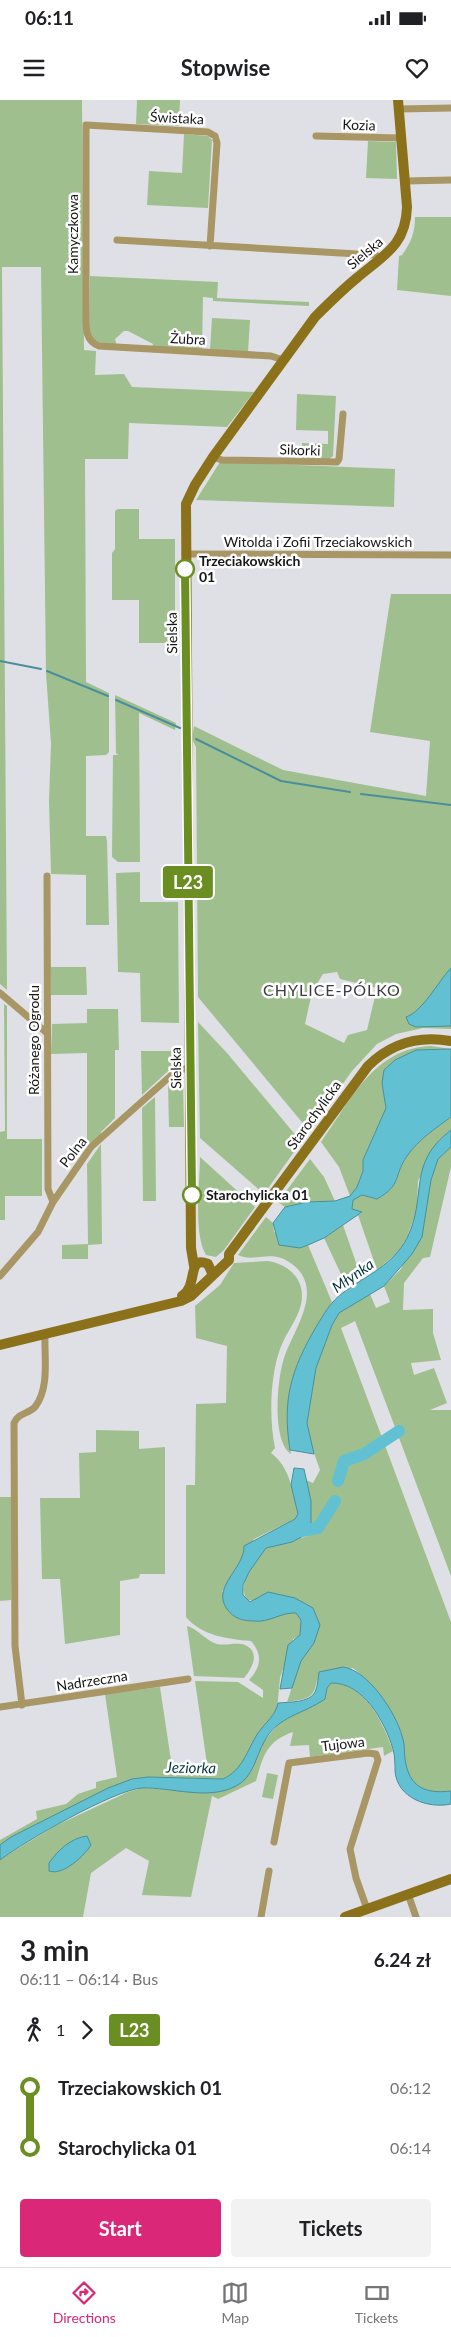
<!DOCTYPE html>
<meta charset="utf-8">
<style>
:root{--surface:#fff;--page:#f2f2f2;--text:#202124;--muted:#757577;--line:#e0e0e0;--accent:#db2777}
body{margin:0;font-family:Lato,sans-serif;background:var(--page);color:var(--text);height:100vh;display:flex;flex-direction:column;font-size:19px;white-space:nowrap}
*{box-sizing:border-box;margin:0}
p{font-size:16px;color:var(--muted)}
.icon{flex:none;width:28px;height:28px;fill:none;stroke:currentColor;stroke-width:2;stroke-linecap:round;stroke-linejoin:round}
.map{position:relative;height:1817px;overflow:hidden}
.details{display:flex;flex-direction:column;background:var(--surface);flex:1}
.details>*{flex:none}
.badge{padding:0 10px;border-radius:4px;font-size:18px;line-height:32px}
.map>.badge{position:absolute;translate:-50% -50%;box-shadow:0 0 0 2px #fff}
.legs{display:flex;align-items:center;gap:8px;height:55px;padding:0 20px;font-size:16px}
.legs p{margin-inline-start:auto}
.summary{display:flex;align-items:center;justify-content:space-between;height:85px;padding:0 20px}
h1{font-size:28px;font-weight:700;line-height:38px}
.action{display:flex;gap:10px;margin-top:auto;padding:10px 20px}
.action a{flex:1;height:58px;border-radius:5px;background:var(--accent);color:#fff;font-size:20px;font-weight:700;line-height:58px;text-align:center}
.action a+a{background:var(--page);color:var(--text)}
ul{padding:0 20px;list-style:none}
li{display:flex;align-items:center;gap:18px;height:60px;font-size:19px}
li i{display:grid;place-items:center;width:8px;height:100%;margin:0 6px;background:currentColor}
li i::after{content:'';width:12px;height:12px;margin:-6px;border:4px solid;border-radius:50%;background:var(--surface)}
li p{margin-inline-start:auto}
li:first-child i{background:linear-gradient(#0000 50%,currentColor 0)}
li:last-child i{background:linear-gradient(currentColor 50%,#0000 0)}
.status{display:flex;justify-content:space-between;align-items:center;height:35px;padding:0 25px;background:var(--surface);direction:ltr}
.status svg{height:14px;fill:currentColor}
header{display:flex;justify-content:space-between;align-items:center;height:65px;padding:0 20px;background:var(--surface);font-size:22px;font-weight:700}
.tabs{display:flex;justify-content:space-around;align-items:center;height:70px;border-top:1px solid var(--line);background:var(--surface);font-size:14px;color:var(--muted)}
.tabs a{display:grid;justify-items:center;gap:2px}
.tabs .active{color:var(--accent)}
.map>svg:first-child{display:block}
.green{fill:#9fc08e;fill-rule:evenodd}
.water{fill:#61c1d3;stroke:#4a8e9b}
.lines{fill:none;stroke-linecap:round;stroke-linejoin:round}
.stream{stroke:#4a8e9b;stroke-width:2}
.river{stroke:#61c1d3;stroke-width:12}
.street{stroke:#a89665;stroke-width:7}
.secondary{stroke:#8c711b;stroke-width:10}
.line-1-casing{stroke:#fff;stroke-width:11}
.line-1{stroke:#6b8e23;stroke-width:8}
.stop-1-dot{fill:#fff;stroke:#6b8e23;stroke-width:2.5}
.labels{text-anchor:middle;stroke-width:5;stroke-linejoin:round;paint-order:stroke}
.street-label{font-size:14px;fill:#161618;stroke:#fff}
.stop-label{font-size:14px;font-weight:bold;fill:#161618;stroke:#fff;text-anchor:start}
.water-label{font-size:15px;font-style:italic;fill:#07373f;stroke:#fff}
.quarter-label{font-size:16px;letter-spacing:1px;fill:#3d3d43;stroke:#fff}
</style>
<div class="status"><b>06:11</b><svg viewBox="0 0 49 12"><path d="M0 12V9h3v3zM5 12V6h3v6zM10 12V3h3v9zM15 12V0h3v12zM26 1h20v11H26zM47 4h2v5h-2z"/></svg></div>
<header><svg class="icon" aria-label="menu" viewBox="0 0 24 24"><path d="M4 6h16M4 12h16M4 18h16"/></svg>Stopwise<svg class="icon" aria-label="heart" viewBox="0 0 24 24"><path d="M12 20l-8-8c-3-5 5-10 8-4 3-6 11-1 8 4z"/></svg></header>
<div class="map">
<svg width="451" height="1817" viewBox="0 0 451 1817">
<rect width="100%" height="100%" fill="#dfdfe6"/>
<!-- green -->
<path class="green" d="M0,0H82L84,250L96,251L95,275L124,274L132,287L254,292L227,327L129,323L128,359H85L86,582L109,593V652L106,655L86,656V736H106L107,741L109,825H86V775L51,774L49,701L51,644L46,573L41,167H2L7,890L0,884Z
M137,0H180L179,22L183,26L136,24Z
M184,34L208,36L212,40L208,108L147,105L149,71L182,73Z
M368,41L396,42L397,79L366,78Z
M415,117H451V196L397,190L399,156L402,155C411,143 415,132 415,117Z
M90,176L218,182L217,198L309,202V206L213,201V198L203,197L202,249L152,247L153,244L128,231H124L115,239L117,246C104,244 93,244 89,230Z
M212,218L250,220L248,252L210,250Z
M297,294L336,296L333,356L327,361L301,360L302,343L328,344V331L296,330Z
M220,362L395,369L394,407L196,400Z
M118,409H139V439H175V538L170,543H139V500H112V453L115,449V411Z
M391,494H451V929L423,928L396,934L377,944L352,971L264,1094L200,1038L198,922L227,953L298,1038L306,1027L198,897L196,647L192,639L194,626L283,670L426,696L430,641L370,632ZM337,872L340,879L377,888L367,930L348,935L344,943L305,924L312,892L323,874Z
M115,595L176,623L175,630L139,613L140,762H118L112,757L113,655H118L116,653Z
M140,772V802H178L179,923L141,922L140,873L118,872L116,773Z
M50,867H86L87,895H51Z
M4,904L7,906V1039H42V1096H5V1120H0V1032L5,1031Z
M87,909H118L119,950H115V1018L101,1032V1035L87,1046V953L51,954L52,924L87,923Z
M431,946L451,949L416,950L382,983L386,1008L363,1060V1071L357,1087L350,1096L339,1067L321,1042C351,1000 374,948 431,946Z
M141,951H180L179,961L142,995Z
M178,978L183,981L184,1027H169L168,985Z
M155,997L156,1101H143L142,1008Z
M451,1017V1030L439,1040L418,1081L417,1110L407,1137L399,1151L377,1170L358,1115L362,1113L352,1109L353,1100L362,1095L377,1099C403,1084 393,1076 407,1056C418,1040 436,1028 451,1017Z
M101,1044L102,1144L88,1145V1159H62V1145L88,1144L87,1064Z
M451,1047V1067L430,1157L423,1158L404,1183L403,1210L433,1209V1233L441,1260L411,1263L414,1275L434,1268L447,1303L430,1310H451V1476L355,1221L341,1228L451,1522V1691C427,1694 411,1689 405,1663C403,1654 405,1645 402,1636C394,1610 374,1585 353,1568L317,1580C314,1600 305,1599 287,1602C292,1589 294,1574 301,1561C313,1537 325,1538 313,1508L247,1500C236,1482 256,1462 266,1448L308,1436L311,1401L306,1380L313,1383L320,1370L308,1336L307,1323L316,1268L332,1225L339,1213L370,1194L376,1208L390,1202L384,1186L401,1169L438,1059Z
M200,1057L255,1107L224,1150L216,1157L206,1155C193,1134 200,1082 200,1057Z
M310,1059L324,1077L335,1101L307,1102L285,1107L278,1102Z
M266,1117L273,1123L274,1132L300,1148L308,1145L332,1202C297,1259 280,1284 291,1354C271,1341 277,1276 285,1255C296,1226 326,1186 289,1162C271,1149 254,1163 238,1155Z
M343,1125L362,1180L348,1189L324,1138Z
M268,1161C293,1165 309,1185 299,1211C294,1224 285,1235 280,1249C270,1277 269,1319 275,1348L271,1353C290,1367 293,1392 298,1414L295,1419L254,1439L222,1492L275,1516L285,1513H296L301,1520L300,1536L293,1539L280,1578L277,1610L255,1638L248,1655L239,1667L232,1675L223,1679L148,1677L132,1679L51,1717L0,1745V1740L37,1719L36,1711L66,1704L78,1694L96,1688V1682L117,1677L105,1594L160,1587L173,1674L208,1671L195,1581L238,1582L263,1598V1590L249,1580C261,1567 263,1555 251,1541C228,1539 202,1536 186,1517V1385H195L196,1304L226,1303L227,1246L196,1238L195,1206L220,1185L234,1163Z
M96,1330L139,1331V1349L165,1347V1474H140L139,1478L120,1481V1535L65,1544L60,1479H42L40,1398H80L79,1353L96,1352Z
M0,1397H12L11,1500L0,1501Z
M187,1526C198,1529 205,1540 217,1544C226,1546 236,1542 245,1545C261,1552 252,1569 244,1578L194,1576Z
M331,1583C364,1582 384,1624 393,1651L384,1656L383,1647L310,1657L309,1645L290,1646L293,1632C266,1641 263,1657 256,1681L218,1699L212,1696L191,1797L142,1795L149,1761L126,1748L91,1773L83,1817H0V1760L2,1758L57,1725L128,1692L141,1688L216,1692L252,1669L264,1641L283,1619L325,1599L327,1588Z
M267,1673L278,1675L273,1699L262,1697Z"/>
<!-- water -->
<path class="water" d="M451,868V926L416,927L409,924L406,917C423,911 437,883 451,868Z
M451,949V1017C436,1028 418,1040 407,1056C393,1076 403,1084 377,1099L362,1095L353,1100L352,1109L362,1112L324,1138L308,1145L300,1148L279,1145L273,1123L285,1107L307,1102L335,1101L350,1096L357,1087L363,1071V1060L386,1008L382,983L384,970L395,960L416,950Z
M451,1030V1047L438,1059L431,1080L422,1137L412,1154L384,1186L339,1213L332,1225L316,1268L307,1323L314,1354L290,1350C282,1300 291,1270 316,1227C324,1214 331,1201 344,1192C366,1176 394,1164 407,1138C428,1096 406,1064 451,1030Z
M294,1368L304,1369L311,1401V1432L292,1442L266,1448L249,1472L243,1485V1495L250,1502L268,1492L295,1498L313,1508L320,1525L314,1543L301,1561L292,1588L280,1589L288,1545L300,1535L301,1520L296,1513C281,1512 269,1523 254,1521C244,1521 234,1519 227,1509C211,1487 245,1468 244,1446L295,1419L298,1414L291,1385Z
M343,1567C368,1570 396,1613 402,1636C405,1644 404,1652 405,1659C409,1688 426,1694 451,1691V1704C428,1709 397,1698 395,1671C395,1664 395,1656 393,1649C385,1622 363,1582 331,1583L327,1588L325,1599C304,1614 277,1616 264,1642C256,1656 253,1678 236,1686C208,1701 172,1687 142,1688C116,1689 23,1742 0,1760V1745L11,1737L108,1688L132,1679L148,1677L223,1679C243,1670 247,1650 258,1633C265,1623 276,1615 278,1603C288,1602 310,1603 315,1592C318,1586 318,1578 319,1572Z
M87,1736L91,1745C84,1756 63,1776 49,1771V1763C58,1750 71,1738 87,1736Z"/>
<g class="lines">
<!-- stream -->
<path class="stream" d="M0,561L41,569
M47,571L108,596
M116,600L180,628
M196,639L281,681L350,692
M361,694L451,705"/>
<!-- river -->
<path class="river" d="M338,1381L344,1361L364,1354L399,1331
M302,1431L318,1428L335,1401"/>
<!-- street -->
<path class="street" d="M399,9L451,8
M316,36L401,38
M405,81L451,80
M117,140L375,155L382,158
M210,146L217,43L215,36L208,32L86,25V212C86,226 84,240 99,246L271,256L283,260
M213,357L222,360L337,362L339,359L343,314
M185,454L451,455
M47,776L48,1089L53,1102
M0,893L47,933
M0,1176L38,1132L53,1102L91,1047L175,972L190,967
M22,1605L15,1546L14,1323C18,1313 28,1314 35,1307C50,1288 44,1256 45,1234
M0,1607L188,1579
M274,1742L289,1663L368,1653L376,1654L378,1660L350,1749L356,1778L367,1809
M408,1794L416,1817
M261,1817L269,1771"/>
<!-- secondary -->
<path class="secondary" d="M194,1166L191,1148L186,404L195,385L213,357L315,217C329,203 343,189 358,177C384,155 406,145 407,107L398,0
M182,1196C199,1185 186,1155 208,1164L212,1173
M0,1245L181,1201L191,1196L229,1160V1154L368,966C391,943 418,935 451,941
M345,1817L451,1779"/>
</g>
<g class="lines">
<defs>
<path id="line-1" d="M185,469L192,1095"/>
</defs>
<!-- line-1 casing -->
<use href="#line-1" class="line-1-casing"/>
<!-- line-1 -->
<use href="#line-1" class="line-1"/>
</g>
<!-- markers -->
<g class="stop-1-dot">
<circle cx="185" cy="469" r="9"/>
<circle cx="192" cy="1095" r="9"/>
</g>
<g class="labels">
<!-- street labels -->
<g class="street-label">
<text transform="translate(177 18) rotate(3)" y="5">Świstaka</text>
<text transform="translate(359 25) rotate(2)" y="5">Kozia</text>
<text transform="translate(73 134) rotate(-90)" y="5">Kamyczkowa</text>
<text transform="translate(365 153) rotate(-40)" y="5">Sielska</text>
<text transform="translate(188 239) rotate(3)" y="5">Żubra</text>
<text transform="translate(300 350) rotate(2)" y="5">Sikorki</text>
<text x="318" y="447">Witolda i Zofii Trzeciakowskich</text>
<text transform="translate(172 533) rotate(-91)" y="5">Sielska</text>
<text transform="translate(34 940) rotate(-90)" y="5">Różanego Ogrodu</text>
<text transform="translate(176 968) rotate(-91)" y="5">Sielska</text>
<text transform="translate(314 1015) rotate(-54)" y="5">Starochylicka</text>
<text transform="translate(73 1052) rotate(-52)" y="5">Polna</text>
<text transform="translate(92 1581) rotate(-9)" y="5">Nadrzeczna</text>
<text transform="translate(343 1644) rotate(-7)" y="5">Tujowa</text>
</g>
<!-- stop labels -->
<g class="stop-label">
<text x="199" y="466">Trzeciakowskich<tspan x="199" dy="16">01</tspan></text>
<text x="206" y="1100">Starochylicka 01</text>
</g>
<!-- water labels -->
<g class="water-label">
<text transform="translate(353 1176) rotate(-35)" y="5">Młynka</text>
<text transform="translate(191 1668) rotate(1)" y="5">Jeziorka</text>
</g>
<!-- quarter labels -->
<g class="quarter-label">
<text x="332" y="896">CHYLICE-PÓLKO</text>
</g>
</g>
</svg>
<b class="badge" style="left:188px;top:782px;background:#6b8e23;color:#fff">L23</b>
</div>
<section class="details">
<div class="summary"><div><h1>3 min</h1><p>06:11 – 06:14 · Bus</p></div><b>6.24 zł</b></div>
<div class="legs"><svg class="icon" aria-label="walk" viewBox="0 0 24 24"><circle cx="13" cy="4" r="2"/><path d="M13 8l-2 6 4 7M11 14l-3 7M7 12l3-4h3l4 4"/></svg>1<svg class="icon" aria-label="forward" viewBox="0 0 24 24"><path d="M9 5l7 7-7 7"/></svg><b class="badge" style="background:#6b8e23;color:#fff">L23</b></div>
<ul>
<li><i style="color:#6b8e23"></i><b>Trzeciakowskich 01</b><p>06:12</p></li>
<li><i style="color:#6b8e23"></i><b>Starochylicka 01</b><p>06:14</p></li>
</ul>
<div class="action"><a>Start</a><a>Tickets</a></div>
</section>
<nav class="tabs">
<a class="active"><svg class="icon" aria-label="directions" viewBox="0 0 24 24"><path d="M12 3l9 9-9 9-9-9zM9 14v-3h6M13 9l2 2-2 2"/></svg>Directions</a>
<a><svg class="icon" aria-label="map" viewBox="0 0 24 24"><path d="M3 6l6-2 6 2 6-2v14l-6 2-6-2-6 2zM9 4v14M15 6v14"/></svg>Map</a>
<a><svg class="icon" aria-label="tickets" viewBox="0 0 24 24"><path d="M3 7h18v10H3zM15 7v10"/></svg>Tickets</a>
</nav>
